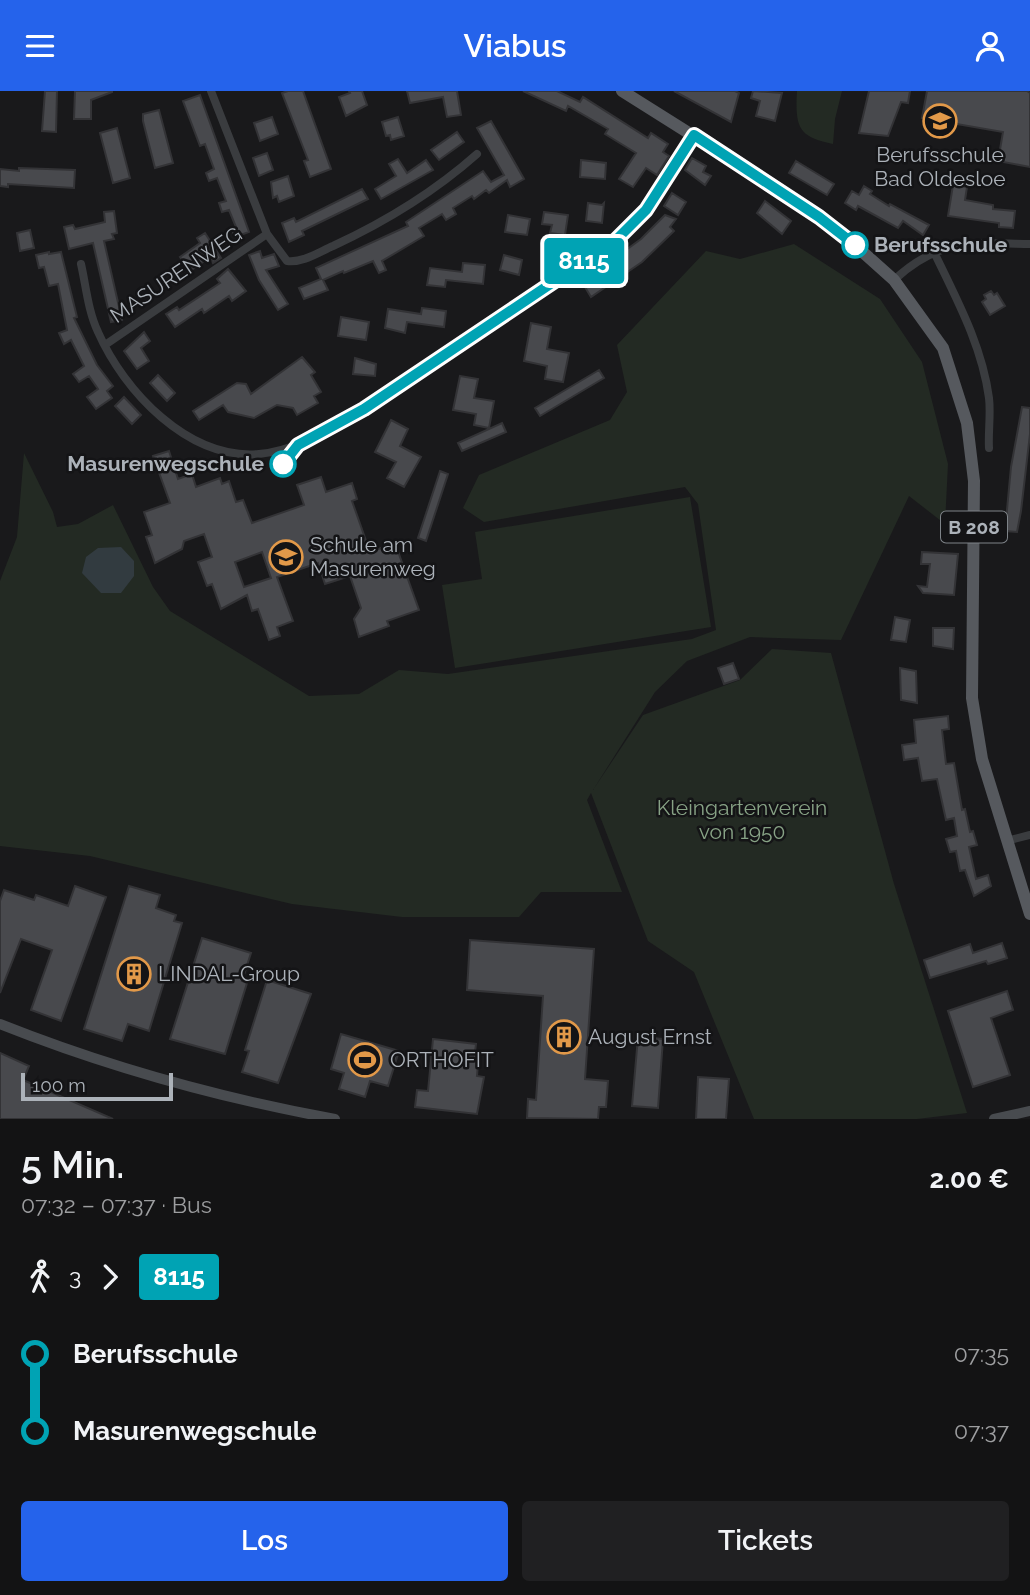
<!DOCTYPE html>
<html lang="de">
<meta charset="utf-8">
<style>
:root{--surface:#131314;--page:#202022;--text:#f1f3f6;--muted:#9d9ea0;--accent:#2563eb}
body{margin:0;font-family:Raleway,sans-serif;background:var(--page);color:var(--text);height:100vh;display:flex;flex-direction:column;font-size:26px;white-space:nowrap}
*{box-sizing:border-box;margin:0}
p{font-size:23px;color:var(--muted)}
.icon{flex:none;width:38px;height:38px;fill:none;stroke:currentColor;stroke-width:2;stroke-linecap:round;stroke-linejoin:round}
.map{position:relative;height:1028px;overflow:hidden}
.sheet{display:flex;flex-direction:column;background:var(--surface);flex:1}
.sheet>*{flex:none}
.badge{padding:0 14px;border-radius:5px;font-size:24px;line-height:46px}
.scale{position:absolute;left:21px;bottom:18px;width:152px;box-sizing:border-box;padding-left:7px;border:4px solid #acb2b9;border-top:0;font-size:19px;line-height:24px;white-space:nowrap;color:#acb2b9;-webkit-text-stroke:5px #141416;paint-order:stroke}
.map>.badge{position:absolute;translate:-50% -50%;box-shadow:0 0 0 4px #fff}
.legs{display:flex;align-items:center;gap:10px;height:77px;padding:0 21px;font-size:23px}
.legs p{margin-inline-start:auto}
.head{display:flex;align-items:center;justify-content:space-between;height:119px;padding:0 21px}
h1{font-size:38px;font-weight:600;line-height:52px}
.action{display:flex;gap:14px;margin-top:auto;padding:14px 21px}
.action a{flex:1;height:80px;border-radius:7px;background:var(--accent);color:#fff;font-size:28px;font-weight:600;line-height:80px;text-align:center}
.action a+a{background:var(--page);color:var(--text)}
ul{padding:0 21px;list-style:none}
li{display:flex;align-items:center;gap:24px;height:77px;font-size:26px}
li i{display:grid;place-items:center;width:10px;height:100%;margin:0 9px;background:currentColor}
li i::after{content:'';width:18px;height:18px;margin:-9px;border:5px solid;border-radius:50%;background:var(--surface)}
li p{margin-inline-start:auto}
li:first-child i{background:linear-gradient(#0000 50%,currentColor 0)}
li:last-child i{background:linear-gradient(currentColor 50%,#0000 0)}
header{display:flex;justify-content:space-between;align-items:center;height:91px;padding:0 21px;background:var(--accent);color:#fff;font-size:32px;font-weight:600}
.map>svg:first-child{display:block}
.green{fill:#232a23}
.water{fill:#323b40}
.building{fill:#48494d;stroke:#333336;stroke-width:2;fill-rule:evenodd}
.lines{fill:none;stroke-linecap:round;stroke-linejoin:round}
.minor{stroke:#3a3c3f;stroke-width:8}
.secondary{stroke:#484b4f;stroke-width:10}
.primary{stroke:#56595e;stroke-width:12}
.line-1-casing{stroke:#fff;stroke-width:16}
.line-1{stroke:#00a3b4;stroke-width:10}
.stop-1-dot{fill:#fff;stroke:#00a3b4;stroke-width:3.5}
.labels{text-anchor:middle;stroke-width:5;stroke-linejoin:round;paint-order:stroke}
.shield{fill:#141416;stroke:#7e8388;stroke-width:2}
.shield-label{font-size:19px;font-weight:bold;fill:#acb2b9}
.poi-label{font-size:21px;fill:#acb2b9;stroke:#141416;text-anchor:start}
.stop-label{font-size:21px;font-weight:bold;fill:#acb2b9;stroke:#141416;text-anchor:start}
.street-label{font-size:21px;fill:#acb2b9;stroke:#141416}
.park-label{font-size:21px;fill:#87a285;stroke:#141416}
</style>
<header><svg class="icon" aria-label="menu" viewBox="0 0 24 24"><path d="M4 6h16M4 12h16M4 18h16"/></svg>Viabus<svg class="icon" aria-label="person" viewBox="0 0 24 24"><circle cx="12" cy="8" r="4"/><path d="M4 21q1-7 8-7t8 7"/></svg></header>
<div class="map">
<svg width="1030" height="1028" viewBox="0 0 1030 1028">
<rect width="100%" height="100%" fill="#19191b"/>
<!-- green -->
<path class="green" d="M797,0H842L835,28L833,53C798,46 795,36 797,0Z
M794,153L880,208L922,271L948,373L945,433L909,405L841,549L750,546L687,570L655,601L593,699L643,624L740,589L772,558L831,562L894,793L967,1022L917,1028H754L694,881L648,850L591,702L587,709L622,801H541L519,826H402L292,813L90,765L0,755V490L17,446L24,362L53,421L57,436L78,433L113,414L153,496L170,520L309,605L359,603L399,579L448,583L692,548L716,539L698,413L685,396L484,431L463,417L479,384L610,329L627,301L617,254L706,160L740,168Z
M690,406L711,536L455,577L442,494L482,488L475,441Z"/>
<!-- water -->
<path class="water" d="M121,456L134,470V485L121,502H101L82,482L86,466L98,457Z"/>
<!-- building -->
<path class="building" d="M45,0H57L56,41L42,40Z
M75,0H112V1L91,9V28H74Z
M288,0H303L331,78L310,86L304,70L308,69L282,2Z
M349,0H362L367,14L346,25L339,6L350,2Z
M407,0H457L461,24L447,26L443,6L410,12Z
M523,0H557L580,11L583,6L648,47L651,42L668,53L663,61L669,65L657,84L646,77L633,96L619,88L636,62L605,43L608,38L568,15L566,20Z
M674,0H735L739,2L731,31Z
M753,0L782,2L775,30L756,25L760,10L751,7Z
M869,0H910L908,12L901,11L888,45L859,42Z
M927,0H1027L1030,2V76L998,70L1003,41L922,27Z
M200,4L249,141L235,146L231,137L236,136L229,119L222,121L219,112L226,110L217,87L209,90L206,82L214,78L210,67L205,53L200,55L183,10Z
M159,19L173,72L155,77L143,30V23Z
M272,26L278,43L260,50L254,32Z
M398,26L404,45L391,49L390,44L386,45L382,31Z
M491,30L524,88L510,96L507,89L489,102L486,99L474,108L472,105L453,117L456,123L446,129L442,123L419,137L424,145L382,170L386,179L379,182L373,170L344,182L343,180L323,189L328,199L304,208L299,197L321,188L316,177L408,135L406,131L483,80L491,91L504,84L477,37Z
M117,37L130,87L113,92L100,42Z
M457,41L464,51L439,69L431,59Z
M267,62L273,79L259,85L253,67Z
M692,67L706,75L703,81L711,85L705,94L685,79Z
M398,68L407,82L426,69L433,79L381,108L375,98L396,85L389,73Z
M581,69L606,72L605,88L580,86Z
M796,70L834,93L827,104L789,82Z
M19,77L75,79L74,97L8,93V96L0,95V78L19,80Z
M288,85L294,105L279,111L277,105L273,107L271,91Z
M953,94L967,96L965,109L993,114V118L1015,120L1013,137L999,136V132L948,125Z
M864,95L872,100L870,103L889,115L890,113L929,134L923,144L903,130L898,137L858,115L856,119L845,112L852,100L859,104Z
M362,98L368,108L302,140L304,144L289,151L282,132L294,127L296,131Z
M672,102L686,111L678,124L664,115Z
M765,110L791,130L782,143L757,122Z
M588,112L602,114L604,112L602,132L586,130Z
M114,120L117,142L112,143L114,148L104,150L122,229L111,231L93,152L69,158L64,136L73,134L75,138L105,131L104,121Z
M544,121L568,124L565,144L550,142L552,134L542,133Z
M508,124L530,128L527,144L505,141Z
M665,124L676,128L670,136L674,140L642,171L591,206L582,191L641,148Z
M30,139L34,157L20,160L17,142Z
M205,142L221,167L213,172L210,166L190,180L180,166L200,152L197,147Z
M260,160L262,167L274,163L279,175L266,179L288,213L278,219L259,189L249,164Z
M49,161V163L61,161L77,226L74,227L97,274L113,295L107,300L112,307L96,318L87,306L98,298L89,285L79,291L73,283L84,275L71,249L64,253L59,242L67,239L58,193L49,195L44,176L39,177L36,164Z
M504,164L522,169L519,184L500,179Z
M463,172L485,174L483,193L446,189L445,196L427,194L430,177L462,181Z
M228,178L246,200L232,210L229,205L204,222L202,218L175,236L166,223L177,216L179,219L220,192L217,188Z
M991,200L994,204L997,202L1005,215L990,224L982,211L986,208L984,204Z
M422,217L446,220L444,236L407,231L405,242L385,237L388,218L421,223Z
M341,226L369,231L366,249L338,245Z
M531,232L551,236L547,258L569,262L563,291L545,288L547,275L524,270Z
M144,241L150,250L141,257L149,270L137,278L124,260Z
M302,266L315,281L311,284L321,301L314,305L318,312L297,324L293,317L277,314L254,327L228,321L223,314L199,329L193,320L237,292L246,293L251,303Z
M355,267L376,273L375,285L353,283Z
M599,279L604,287L540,325L535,317Z
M158,284L175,302L167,310L150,292Z
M460,285L478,288L474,307L494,310L489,337L474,334L476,323L453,319Z
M124,306L141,324L132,333L115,315Z
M1022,316L1030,317V343L1021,420L1017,441L1005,440L1011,376Z
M391,329L408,338L400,355L421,366L404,396L387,387L396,371L375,361Z
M502,332L506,341L462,360L458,352Z
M169,360L178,388L192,383L196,396L220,387L222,393L229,390L236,411L243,409L252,432L304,414L297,394L321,386L326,401L352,392L357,408L352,410L370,461L395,452L419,519L387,530L389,535L359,546L354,528L361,517L350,485L325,493L318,472L277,486L293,530L277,536L280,545L269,549L258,518L252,520L247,504L221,518L212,493L207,495L198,471L212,466L204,443L184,450L182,458L155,472L146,446L152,444L144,421L170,412L153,365ZM262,461L271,487L244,496L235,471Z
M440,380L448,383L426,450L418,447Z
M922,461L958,463L954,504L923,502L918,495L927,496L930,473H921Z
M895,526L910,529L906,551L891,549Z
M933,537H954L953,558L933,555Z
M733,572L739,588L724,593L718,577Z
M900,577L916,580L917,612L901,609Z
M948,625L949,638L942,639L946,673L954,672L962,719L965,718L970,741L973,740L977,754L969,756L976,788L988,784L991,795L974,805L965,779L960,780L956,760L950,761L946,748L957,745L954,727L946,729L937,688L922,690L918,667L904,669L902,654L916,652L914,629Z
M75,795L106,806L61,930L31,919L52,859L21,848L0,902V810L4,799L34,809L36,804L68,815Z
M129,795L160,804L156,817L176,824L174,830L182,832L149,940L128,933L122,950L84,938Z
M202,847L251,862L242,890L247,892L225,963L170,948Z
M470,849L594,858L585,988L608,990L606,1016H599L598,1028L527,1027L528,1008L536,1009L543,905L467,899Z
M1002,852L1007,867L988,873L986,870L930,887L924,869L970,853L973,862Z
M267,889L311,903L278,992L242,981L249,960L245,959Z
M1007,900L1013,919L991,927L1010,984L973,996L948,920Z
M341,943L399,960L388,995L370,990L365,1006L339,998L344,982L331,978Z
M638,946L663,948L658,1017L632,1015Z
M433,948L476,953L475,961H479L477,985L484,986L477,1023L415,1016L417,999L428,1000Z
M0,962L29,975L23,989L113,1028H0Z
M698,986L729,988L726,1028H696Z"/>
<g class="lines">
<!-- minor -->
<path class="minor" d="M211,0L267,143L287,170C303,172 319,161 333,155C387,130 433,102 477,63
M933,159C956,207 982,254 989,307C991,323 988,341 989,357
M81,173C86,195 88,220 98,241C124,300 188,369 259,363C291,360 320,344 348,329L616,149L647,119L694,44
M894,189C939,147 973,152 1030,153
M105,254L267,143
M1006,750L1030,744"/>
<!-- secondary -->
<path class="secondary" d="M0,933C108,976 220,1007 335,1028
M994,1028L1030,1020"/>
<!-- primary -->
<path class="primary" d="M622,0L781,100L856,155L894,189L943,257L967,332L974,390L972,607L982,668L1030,823"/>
</g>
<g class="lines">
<defs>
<path id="line-1" d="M283,373L298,354L364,318L616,149L646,119L694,44L819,126L855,154"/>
</defs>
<!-- line-1 casing -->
<use href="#line-1" class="line-1-casing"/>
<!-- line-1 -->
<use href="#line-1" class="line-1"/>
</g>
<!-- icons -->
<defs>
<symbol id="school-ring" viewBox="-11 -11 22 22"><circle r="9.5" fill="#141416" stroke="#e29949" stroke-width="1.5"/><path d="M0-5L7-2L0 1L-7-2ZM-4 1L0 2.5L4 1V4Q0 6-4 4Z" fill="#e29949"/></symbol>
<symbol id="building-ring" viewBox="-11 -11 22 22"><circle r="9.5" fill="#141416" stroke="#e29949" stroke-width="1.5"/><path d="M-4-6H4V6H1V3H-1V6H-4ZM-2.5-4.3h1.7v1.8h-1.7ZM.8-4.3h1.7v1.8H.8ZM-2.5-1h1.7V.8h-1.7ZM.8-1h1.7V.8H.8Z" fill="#e29949"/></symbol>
<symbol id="stadium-ring" viewBox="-11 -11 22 22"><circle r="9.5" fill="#141416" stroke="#e29949" stroke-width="1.5"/><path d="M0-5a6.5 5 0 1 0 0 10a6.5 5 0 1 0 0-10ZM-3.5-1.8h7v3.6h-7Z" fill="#e29949"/></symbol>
</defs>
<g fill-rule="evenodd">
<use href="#school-ring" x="921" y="11" width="38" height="38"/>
<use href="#school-ring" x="267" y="447" width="38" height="38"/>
<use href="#building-ring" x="115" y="864" width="38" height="38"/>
<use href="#building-ring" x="545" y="927" width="38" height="38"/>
<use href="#stadium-ring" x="346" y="950" width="38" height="38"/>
</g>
<!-- markers -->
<g class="stop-1-dot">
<circle cx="855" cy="154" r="12"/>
<circle cx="283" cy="373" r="12"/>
</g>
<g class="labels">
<!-- shield labels -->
<rect class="shield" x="941" y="420.5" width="66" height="31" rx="5"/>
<g class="shield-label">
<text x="974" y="443">B 208</text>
</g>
<!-- poi labels -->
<g class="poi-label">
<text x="940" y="71" text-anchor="middle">Berufsschule<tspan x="940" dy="24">Bad Oldesloe</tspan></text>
<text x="310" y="461">Schule am<tspan x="310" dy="24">Masurenweg</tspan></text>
<text x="158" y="890">LINDAL-Group</text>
<text x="588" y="953">August Ernst</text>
<text x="390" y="976">ORTHOFIT</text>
</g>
<!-- stop labels -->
<g class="stop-label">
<text x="874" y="161">Berufsschule</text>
<text x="264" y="380" text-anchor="end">Masurenwegschule</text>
</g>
<!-- street labels -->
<g class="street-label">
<text transform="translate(176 184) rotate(-34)" y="7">MASURENWEG</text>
</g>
<!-- park labels -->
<g class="park-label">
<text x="742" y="724">Kleingartenverein<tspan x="742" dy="24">von 1950</tspan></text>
</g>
</g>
</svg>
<div class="scale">100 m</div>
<b class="badge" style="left:584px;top:170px;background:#00a3b4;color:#fff">8115</b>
</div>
<section class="sheet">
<div class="head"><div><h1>5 Min.</h1><p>07:32 – 07:37 · Bus</p></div><b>2.00 €</b></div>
<div class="legs"><svg class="icon" aria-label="walk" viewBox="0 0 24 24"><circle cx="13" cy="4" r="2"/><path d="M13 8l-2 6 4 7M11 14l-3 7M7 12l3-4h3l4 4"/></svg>3<svg class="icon" aria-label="forward" viewBox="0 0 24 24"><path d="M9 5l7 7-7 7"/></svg><b class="badge" style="background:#00a3b4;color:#fff">8115</b></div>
<ul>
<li><i style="color:#00a3b4"></i><b>Berufsschule</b><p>07:35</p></li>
<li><i style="color:#00a3b4"></i><b>Masurenwegschule</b><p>07:37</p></li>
</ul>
<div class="action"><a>Los</a><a>Tickets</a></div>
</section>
